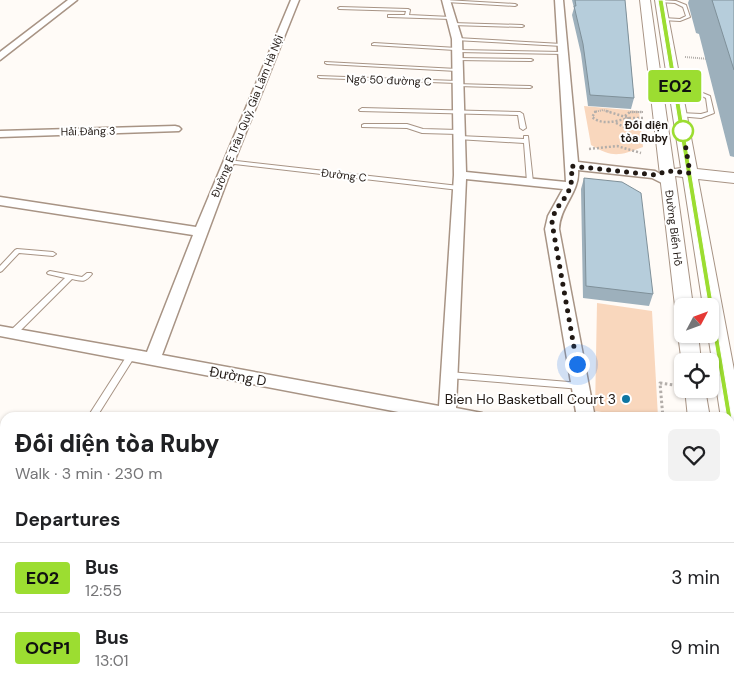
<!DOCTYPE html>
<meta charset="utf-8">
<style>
:root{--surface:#fff;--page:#f2f2f2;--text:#202124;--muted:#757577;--line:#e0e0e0}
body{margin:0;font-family:"DM Sans",sans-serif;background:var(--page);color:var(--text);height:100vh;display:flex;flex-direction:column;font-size:19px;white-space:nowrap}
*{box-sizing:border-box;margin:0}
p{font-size:16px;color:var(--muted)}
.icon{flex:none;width:28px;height:28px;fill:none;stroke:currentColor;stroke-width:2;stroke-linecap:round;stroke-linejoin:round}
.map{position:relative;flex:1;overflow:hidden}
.side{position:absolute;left:0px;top:412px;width:735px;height:281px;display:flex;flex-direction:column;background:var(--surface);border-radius:15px 15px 0 0;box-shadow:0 1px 4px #0004}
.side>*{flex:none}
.badge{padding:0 10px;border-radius:4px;font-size:18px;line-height:32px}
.needle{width:32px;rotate:49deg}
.fabs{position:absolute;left:674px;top:298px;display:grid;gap:10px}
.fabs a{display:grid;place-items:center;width:45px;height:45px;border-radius:8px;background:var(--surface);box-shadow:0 1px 4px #0004;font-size:25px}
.you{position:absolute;width:25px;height:25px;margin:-12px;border:4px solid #fff;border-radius:50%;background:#1a73e8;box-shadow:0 0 0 8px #1a73e833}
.map>.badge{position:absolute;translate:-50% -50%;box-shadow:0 0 0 2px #fff}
h2{padding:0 15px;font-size:19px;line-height:45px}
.round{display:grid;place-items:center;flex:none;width:52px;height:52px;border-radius:8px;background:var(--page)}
.headline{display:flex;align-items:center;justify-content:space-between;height:85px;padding:0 15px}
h1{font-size:24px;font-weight:800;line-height:38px}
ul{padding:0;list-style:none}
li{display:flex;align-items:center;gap:15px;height:70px;padding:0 15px;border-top:1px solid var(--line)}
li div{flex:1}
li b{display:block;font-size:19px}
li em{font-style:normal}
li .badge{min-width:55px;font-weight:700;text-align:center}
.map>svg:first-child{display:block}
.green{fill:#f9d7bd}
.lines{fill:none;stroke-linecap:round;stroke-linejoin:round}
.service-casing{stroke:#a89485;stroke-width:2}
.minor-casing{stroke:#a89485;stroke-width:3}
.tertiary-casing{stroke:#a89485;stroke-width:2}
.path-far3{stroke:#b3aeaa;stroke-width:2;stroke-dasharray:1 1;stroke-linecap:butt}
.path-far2{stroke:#b3aeaa;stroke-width:2.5;stroke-dasharray:2 2;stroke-linecap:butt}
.path-far1{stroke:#b3aeaa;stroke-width:3;stroke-dasharray:2.5 2.5;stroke-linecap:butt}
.path{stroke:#b3aeaa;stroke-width:4.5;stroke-dasharray:3 3;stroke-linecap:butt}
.service{fill:#fff;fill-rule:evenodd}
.minor{fill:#fff;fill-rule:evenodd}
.tertiary{fill:#fff;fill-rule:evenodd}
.wall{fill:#9db0bc}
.building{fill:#b6cddb;stroke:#7f9099}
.line{fill:#9cdd31;stroke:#fff}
.walk{stroke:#211914;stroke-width:5;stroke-dasharray:0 9}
.stop-dot{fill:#fff;stroke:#9cdd31;stroke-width:2.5}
.poi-dot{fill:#0e76a2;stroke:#fff;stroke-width:2}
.labels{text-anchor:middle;stroke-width:4;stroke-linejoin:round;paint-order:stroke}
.far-street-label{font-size:11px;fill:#211914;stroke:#fff}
.far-stop-label{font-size:11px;font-weight:bold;fill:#211914;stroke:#fff;text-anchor:end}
.street-label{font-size:14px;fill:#211914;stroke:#fff}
.poi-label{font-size:14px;fill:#211914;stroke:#fff;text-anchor:end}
</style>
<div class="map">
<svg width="734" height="693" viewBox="0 0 734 693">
<rect width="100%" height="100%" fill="#fffbf7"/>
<!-- green -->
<path class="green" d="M584,106L639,111L643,147C619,156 613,158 591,145Z
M597,303L652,311L658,417H635L595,411Z
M5,688V689H104V693H0V690Z
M160,689H311V693H160Z
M601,689H690L691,693H601Z"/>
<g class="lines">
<defs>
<path id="service" d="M445,0L515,4L517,5L515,6L446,2L444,1Z
M659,0L676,1L686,5L690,17L680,21L662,20L661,19L663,18L680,19L686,16L683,7L675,3L659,2Z
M340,7L408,9L410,10L409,15L451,17L453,18L451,19L389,17H388V15H405L406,11L339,9L338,8Z
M452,23L522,25L524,26L522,27L451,25V23Z
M457,38L562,44L564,45L562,46L455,40V39Z
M374,43L457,48H459V50L563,52L565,53L563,54L457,52H455V50L372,45V44Z
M455,58L531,59L533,60L531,61L457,60L455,59Z
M325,62L457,69L459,70L457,71L327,64L325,63Z
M318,76L457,81L459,82L457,83L320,78L318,77Z
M455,84L530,86L532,87L530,88L457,86L455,85Z
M673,87L693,89L710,96L714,113L701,118L678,116L677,115L680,113L701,114L708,112L706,98L692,91L673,89Z
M362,108L520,112L523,114L526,128L523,130L520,128L518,115L360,111L359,110Z
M364,124H407L423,129L458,130L461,132L458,134L422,133L407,128L362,127V125Z
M459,136L524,139V136H528L533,182L530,184L527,182L524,143L457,139V137Z
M228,160L459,186L462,188L459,190L226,163L225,162Z
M17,249L53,252L56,254L53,256L19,253L2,271L0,272V266L15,250Z
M50,271L82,277L87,273H91L92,274C85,283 82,281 72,279L15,336H9L8,334L9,332L65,278L48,274L47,273L48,272Z
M131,353L135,356L96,418H87L128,354Z
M449,372L581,383L584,384L585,386L584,388L581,389L449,378L446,377L445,375L446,373Z
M0,483L5,484V492L0,491Z"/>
<path id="minor" d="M68,0H77L0,60V52Z
M291,0H299L234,162L162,355L439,406L454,175L452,39L442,0H450L462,39L466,172L566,182L555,0H563L578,162L655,171L674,182L668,186L652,178L578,170C580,192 560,206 559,229L595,418H577L545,229L548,216L563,189L466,179L456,408L482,413L485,418H430L0,336V326L147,352L193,235L0,205V197L196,227Z
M175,126L179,127L181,129L179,131L0,137V131Z
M730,613H734V635H730Z
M5,650V674L0,675V651Z
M123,689H147V693H123Z"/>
<path id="tertiary" d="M640,0H650L674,169L681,168L655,0H665L697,169L734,173V183L698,179L734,370V439L730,437V418H721L708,334H710V306H703L683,177L675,176L693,306H682V312L677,310L675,306Z
M681,329H682V334H698L701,361H682V364L678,334Z
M685,389H705L710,418H688Z
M730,645L734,646V693H720L719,689H730Z"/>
</defs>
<!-- service casing -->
<use href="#service" class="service-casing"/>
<!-- minor casing -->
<use href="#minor" class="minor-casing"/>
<!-- tertiary casing -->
<use href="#tertiary" class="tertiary-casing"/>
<!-- path-far3 -->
<path class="path-far3" d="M685,57L709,59
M594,112L603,110L611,112
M630,112H643"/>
<!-- path-far2 -->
<path class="path-far2" d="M596,111L592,117C603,126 616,121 629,118L606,111
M625,116L630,112H643
M629,118H645
M616,123L626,128L628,134
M589,149L617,146L641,153"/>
<!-- path-far1 -->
<path class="path-far1" d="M663,418L660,383L674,385"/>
<!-- path -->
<path class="path" d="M248,693L249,689"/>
<!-- service -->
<use href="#service" class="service"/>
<!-- minor -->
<use href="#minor" class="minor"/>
<!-- tertiary -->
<use href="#tertiary" class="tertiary"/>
</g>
<!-- wall -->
<path class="wall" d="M572,0H625L634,98L631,109L588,106L581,54L572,15L574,8Z
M689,0H734V157L730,156L699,34L696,33L688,3Z
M584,178L653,294L649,306L583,298L581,189Z"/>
<!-- building -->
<path class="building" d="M575,0H625L634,98L590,95L583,44L574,6H576Z
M712,0H734V70Z
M584,178L622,182L641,193L653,294L586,286Z
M352,689H426V693H352Z"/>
<!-- line -->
<path class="line" d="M658,0H663L734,431V435L729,431Z"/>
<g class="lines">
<!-- walk -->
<path class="walk" d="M577,364L552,223C554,200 576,200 571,166L655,175L667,171L690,173L683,131"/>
</g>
<!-- markers -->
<circle class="stop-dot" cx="683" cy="131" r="10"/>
<circle class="poi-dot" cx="626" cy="399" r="5"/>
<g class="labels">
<!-- far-street labels -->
<g class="far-street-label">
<text transform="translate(389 80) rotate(2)" y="4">Ngõ 50 đường C</text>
<text transform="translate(247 116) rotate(-68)" y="4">Đường E Trâu Quỳ, Gia Lâm Hà Nội</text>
<text transform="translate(88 131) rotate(-1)" y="4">Hải Đăng 3</text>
<text transform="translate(344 175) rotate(7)" y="4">Đường C</text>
<text transform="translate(674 228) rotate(83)" y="4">Đường Biển Hồ</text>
</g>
<!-- far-stop labels -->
<g class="far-stop-label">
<text x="668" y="129">Đối diện<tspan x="668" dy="13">tòa Ruby</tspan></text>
</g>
<!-- street labels -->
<g class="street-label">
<text transform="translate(238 376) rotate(10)" y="5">Đường D</text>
</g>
<!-- poi labels -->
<g class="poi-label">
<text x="616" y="404">Bien Ho Basketball Court 3</text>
</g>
</g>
</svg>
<div class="fabs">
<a><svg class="needle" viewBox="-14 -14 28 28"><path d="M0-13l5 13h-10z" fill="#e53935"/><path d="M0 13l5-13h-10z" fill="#757577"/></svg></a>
<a><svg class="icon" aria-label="locate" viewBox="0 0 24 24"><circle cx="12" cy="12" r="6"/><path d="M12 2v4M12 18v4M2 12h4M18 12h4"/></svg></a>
</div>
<div class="you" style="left:577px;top:364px"></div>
<b class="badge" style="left:675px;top:86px;background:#9cdd31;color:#111">E02</b>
<section class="side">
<div class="headline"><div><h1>Đối diện tòa Ruby</h1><p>Walk · 3 min · 230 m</p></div><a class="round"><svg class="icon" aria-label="heart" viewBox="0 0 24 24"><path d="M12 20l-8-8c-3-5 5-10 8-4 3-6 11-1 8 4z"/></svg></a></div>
<h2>Departures</h2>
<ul>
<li><span class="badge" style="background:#9cdd31;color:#111">E02</span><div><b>Bus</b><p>12:55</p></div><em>3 min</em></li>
<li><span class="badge" style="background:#9cdd31;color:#111">OCP1</span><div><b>Bus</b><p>13:01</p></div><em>9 min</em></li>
</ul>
</section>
</div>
